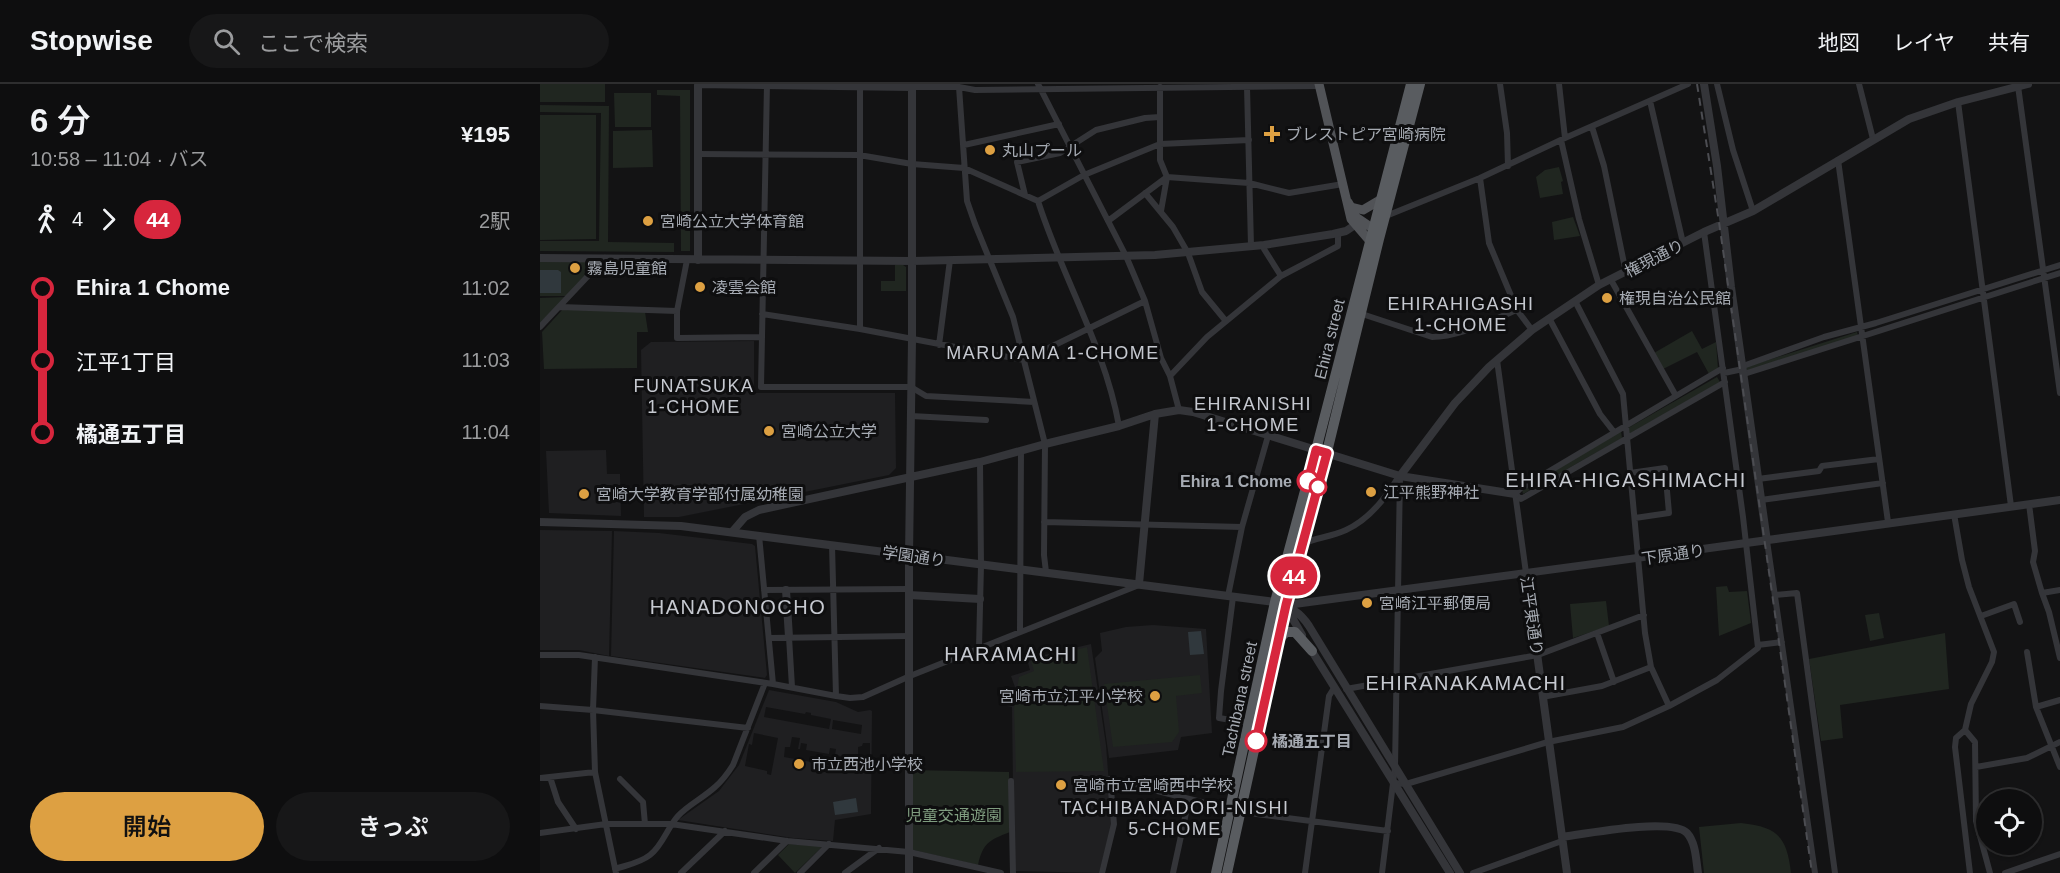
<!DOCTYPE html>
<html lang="ja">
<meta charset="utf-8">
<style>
:root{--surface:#0e0e0f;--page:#171718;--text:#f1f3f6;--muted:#9b9c9e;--line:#2e2e2f;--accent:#dda042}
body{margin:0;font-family:Helvetica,"Noto Sans JP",sans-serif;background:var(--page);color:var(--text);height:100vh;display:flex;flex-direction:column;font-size:22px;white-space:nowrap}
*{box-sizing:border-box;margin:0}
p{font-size:20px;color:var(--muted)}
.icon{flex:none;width:33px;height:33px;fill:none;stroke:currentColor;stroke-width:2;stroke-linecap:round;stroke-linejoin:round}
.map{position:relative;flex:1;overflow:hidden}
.panel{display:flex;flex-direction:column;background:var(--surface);width:540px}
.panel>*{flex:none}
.badge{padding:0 12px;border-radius:20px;font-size:21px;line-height:39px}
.fabs{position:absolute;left:1436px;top:705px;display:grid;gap:12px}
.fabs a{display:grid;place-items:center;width:66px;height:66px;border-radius:50%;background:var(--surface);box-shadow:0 2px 4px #0004,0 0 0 2px var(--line);font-size:30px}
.map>.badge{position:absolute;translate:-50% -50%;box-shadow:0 0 0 3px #fff}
.legs{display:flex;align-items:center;gap:9px;height:66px;padding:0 30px;font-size:20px}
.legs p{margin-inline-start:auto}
.head{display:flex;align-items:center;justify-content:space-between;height:102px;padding:0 30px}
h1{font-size:33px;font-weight:600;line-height:45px}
.primary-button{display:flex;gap:12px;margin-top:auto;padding:12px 30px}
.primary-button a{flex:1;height:69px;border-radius:36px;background:var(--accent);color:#111;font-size:24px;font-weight:600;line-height:69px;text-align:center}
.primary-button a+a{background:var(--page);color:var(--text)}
ul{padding:0 30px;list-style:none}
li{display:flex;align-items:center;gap:21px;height:72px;font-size:22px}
li i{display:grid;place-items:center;width:9px;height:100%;margin:0 8px;background:currentColor}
li i::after{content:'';width:15px;height:15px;margin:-8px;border:4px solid;border-radius:50%;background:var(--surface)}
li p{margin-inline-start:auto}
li:first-child i{background:linear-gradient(#0000 50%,currentColor 0)}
li:last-child i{background:linear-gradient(currentColor 50%,#0000 0)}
header{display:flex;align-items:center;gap:36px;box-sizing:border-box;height:84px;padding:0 30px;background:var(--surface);border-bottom:2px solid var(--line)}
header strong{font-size:28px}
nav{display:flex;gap:33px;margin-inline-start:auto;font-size:21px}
.search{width:420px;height:54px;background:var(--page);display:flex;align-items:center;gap:15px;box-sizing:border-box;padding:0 21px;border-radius:33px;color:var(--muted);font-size:22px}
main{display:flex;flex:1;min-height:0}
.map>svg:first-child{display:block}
.built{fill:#1f1f21;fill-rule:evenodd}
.green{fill:#202620}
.water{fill:#30383d}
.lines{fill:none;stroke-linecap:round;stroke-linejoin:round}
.minor{stroke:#343539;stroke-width:6}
.tertiary{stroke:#343539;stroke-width:8}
.primary{stroke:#515357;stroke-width:9}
.trunk{stroke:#595c60;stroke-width:10}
.rail{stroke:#4c4d52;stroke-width:2;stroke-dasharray:8 6;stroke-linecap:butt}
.line-1-casing{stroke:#fff;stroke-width:14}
.line-1{stroke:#d7263d;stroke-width:9}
.poi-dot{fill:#dda042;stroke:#0e0e0f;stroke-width:2}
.stop-1-dot{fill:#fff;stroke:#d7263d;stroke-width:3}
.labels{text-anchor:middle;stroke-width:6;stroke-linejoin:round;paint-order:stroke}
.poi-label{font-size:16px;fill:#a6abb3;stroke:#0e0e0f;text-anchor:start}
.street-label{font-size:16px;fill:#a6abb3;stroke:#0e0e0f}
.stop-label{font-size:16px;font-weight:bold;fill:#a6abb3;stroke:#0e0e0f;text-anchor:end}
.park-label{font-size:16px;fill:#7f9c7f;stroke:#0e0e0f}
.neighbourhood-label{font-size:18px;letter-spacing:1.5px;fill:#c6c9d0;stroke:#0e0e0f}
.quarter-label{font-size:20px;letter-spacing:1.5px;fill:#c6c9d0;stroke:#0e0e0f}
</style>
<header>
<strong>Stopwise</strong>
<div class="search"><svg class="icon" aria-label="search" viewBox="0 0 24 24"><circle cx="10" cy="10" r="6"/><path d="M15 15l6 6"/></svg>ここで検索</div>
<nav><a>地図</a><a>レイヤ</a><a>共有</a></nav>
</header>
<main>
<section class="panel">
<div class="head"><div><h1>6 分</h1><p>10:58 – 11:04 · バス</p></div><b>¥195</b></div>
<div class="legs"><svg class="icon" aria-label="walk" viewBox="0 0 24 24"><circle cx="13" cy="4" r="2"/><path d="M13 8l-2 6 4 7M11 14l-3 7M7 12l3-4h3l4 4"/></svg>4<svg class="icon" aria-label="forward" viewBox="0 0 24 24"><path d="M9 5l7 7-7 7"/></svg><b class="badge" style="background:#d7263d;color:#fff">44</b><p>2駅</p></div>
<ul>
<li><i style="color:#d7263d"></i><b>Ehira 1 Chome</b><p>11:02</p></li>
<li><i style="color:#d7263d"></i><span>江平1丁目</span><p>11:03</p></li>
<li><i style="color:#d7263d"></i><b>橘通五丁目</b><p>11:04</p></li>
</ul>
<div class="primary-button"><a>開始</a><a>きっぷ</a></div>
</section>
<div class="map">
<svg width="1520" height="789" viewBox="0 0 1520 789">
<rect width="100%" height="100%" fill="#131314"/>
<!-- built -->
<path class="built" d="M214,257V309H355L356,384L349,391L139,433H104L101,266L111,258Z
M66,366L67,390H80L81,432L9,429L6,367Z
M0,446L72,447L69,572L39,566H0Z
M74,447L119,449L212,460L215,462L227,591L225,594L71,572Z
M613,541L666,545L672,649L641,653L638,666L569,674L555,574L562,567L560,549L586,543Z
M551,560L566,661L572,740L559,789L476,787L474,785L472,623L467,622L463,610L476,606L471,592L490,586L487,575Z
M229,606L296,618L318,628L330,626L332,627L331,730L295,736L293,757L253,754L138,736L179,707L199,681ZM226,623L265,630L266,628L271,629V631L291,635L289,645L224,633ZM293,636L322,641L321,650L292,645ZM214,649L238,654L231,691L227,690V687L205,682L209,660L212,661ZM252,653L260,654L258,665H260L261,659L267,660L266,666L289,670L290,664L296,665L295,671L311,674L310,685L244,673L245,663H250ZM323,659H330V679H318V663L322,662Z"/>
<!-- green -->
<path class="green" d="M0,0H65V18H0Z
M117,6H150V167H141L140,12L117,11Z
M74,9H111V43H75Z
M0,21L69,22L68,158L134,159V168L0,167V157H59L61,29L0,28Z
M0,31H56V155L0,156Z
M112,46L113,83L73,84V47Z
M1019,83L1023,97L1021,98L1023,110L1000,114L996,93L1005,86Z
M1033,133L1040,152L1014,156L1012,138Z
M0,178H55L57,180L26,212H0Z
M355,181H363L366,183V207H341V197H355Z
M26,213L0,239V214Z
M23,225L105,228L108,248H97V284L4,285L2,248Z
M1152,247L1162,265L1176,258L1178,285L1169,290L1157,268L1123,285L1114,269Z
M1317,248L1318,252L1206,287V283Z
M1177,293L1180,298L1089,350L1088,344Z
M1081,347L1082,354L983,410L982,406Z
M1187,502L1189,508L1207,507L1211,539L1179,552L1176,503Z
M1066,517L1069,542L1033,554L1030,520Z
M1339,529L1344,554L1330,557L1325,531Z
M1405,549L1409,605L1300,621L1303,654L1281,657L1269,575Z
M547,563L564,687L476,688L474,623L479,593L494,587L491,577Z
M660,591L662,609L636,612L639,648L632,658L573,663L564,600Z
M370,686L469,688L470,748C449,756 443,759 438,781L369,765Z
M1201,739C1238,743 1247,753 1251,789H1164L1159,743Z
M249,760L281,762V764L255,789L238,771Z"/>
<!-- water -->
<path class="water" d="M0,186H18L21,188V209H0Z
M661,547L664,570L650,571L648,548Z
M316,714L318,728L295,731L293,718Z"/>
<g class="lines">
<!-- minor -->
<path class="minor" d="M227,0L221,303H371L386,312L494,318
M498,0L586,172L605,217L621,274L630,292L639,326
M960,0L967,49L968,82
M1019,0L1025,54
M1177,0L1193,66L1213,127
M1319,0L1333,55
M705,1L707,3L711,162
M1478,2L1520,309
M372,3H419L435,6L780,2
M419,3L427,117L435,140L473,233L505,360L504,471L506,488
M620,3V76L627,93L621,127
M1110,17L1143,159
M1418,18L1471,422
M1052,43L1064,82L1086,189
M1021,56L1039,135L1059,201
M424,61L519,40
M158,70L319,71L372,80L424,84L498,117
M1298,76L1348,438
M940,94L949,159L977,226L992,246
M605,109L633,143L648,169L662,208L685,236
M485,111L477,78L520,69L556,46L605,34L620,33
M498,117C522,193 565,263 579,342
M498,117L544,91L620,60L709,56
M846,132L940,94L1025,54L1148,0
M568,137L627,93L709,99L749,109L803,100
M724,161V165L741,192
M147,176L137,227V254L222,253
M1071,196L1136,312
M1035,217L1083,310L1105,549L1111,583L1129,622
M20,223L137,227
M222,230L320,245L484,276L605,217
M822,230L892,253C920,253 951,236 977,226
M1009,234L1060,330L1074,348
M0,243L65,174
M320,245V0
M399,261L410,176
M957,276L986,489
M1203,282L1284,253L1336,239L1520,181
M1183,284L981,404L975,410L981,415L1185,298
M1184,289L1203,285
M1204,290L1520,189
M630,292L667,253L741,192L798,162V148
M371,332L446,336
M1090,389L1125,384L1129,429L1095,434
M1218,395L1279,387L1282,382L1339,375
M1221,416L1343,399
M1489,420L1495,467L1493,478L1502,509
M1414,430L1422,476L1429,503L1454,568L1452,578L1431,620L1425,646L1416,654L1415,663L1430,789
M504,438L702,443
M219,451L233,600
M1227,457L1275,789
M764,459C777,454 793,452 806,446C830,435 846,414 859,392
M292,461L296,612
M224,506L369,505
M1520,506L1502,509L1509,528L1520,574
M1235,511L1257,509L1295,789
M688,512L702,443L728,352
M693,513L681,607L679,634L709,639
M1441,532L1474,520L1480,538
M480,547L481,367
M1057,549L1074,598
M249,553L252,603
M229,554L369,552
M1218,561L1242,558
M439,564L441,481L440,378
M1487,568L1496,623L1520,683
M0,571H39L233,600L296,612L310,614L323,613L370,592L599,501
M55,573L53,626L55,688L76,789
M806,605L998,571L1104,531
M1002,613L1062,602L1111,583
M0,622L53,626L208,644
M1496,623L1520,616
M1425,646L1435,658L1436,737L1450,789
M1436,683L1487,674L1520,658
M10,693L18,718L36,745
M0,694L55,688
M80,695L103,718L105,740
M471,697L473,789
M854,699L866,700L1008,658L1083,643L1129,622L1177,596L1218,564L1203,433L1164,148
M0,749L66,740H131L247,757L369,768L461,789
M75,785C87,781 100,779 110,771C123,761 127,744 138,732C148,721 163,714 175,703C182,697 188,689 193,681L225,599
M141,789L185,747
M214,789L247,757
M260,789L289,760
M305,789L339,764
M562,789L574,740L570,695L701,728L848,747
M633,789L649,715
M765,789L789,612L794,604
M842,789L855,683L860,392
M933,789L1022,757
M1465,789L1520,770"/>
<!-- tertiary -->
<path class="tertiary" d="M158,0L372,3
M158,0V176
M1164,0L1177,82L1191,203L1227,457
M0,174L372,177L615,171L724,161L793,150L806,147L815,141
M860,392L915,319L949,283L992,246L1059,201L1164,148L1213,127L1369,35L1418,18L1488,0
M0,438L141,442L735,518C750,523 760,528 769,542L920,789
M192,448L205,433L219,426L440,378L505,360L579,342L615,330L639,326L653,328L860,392L975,410
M986,489L1027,789
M599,500L615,330
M246,506L249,553
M369,511L440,515
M747,521C1005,488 1262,450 1520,416
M746,523L762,551
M770,564L910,789
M1022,753C1044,750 1132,733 1147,749C1156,759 1156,776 1158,789
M369,789V472L372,256V0"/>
<!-- primary -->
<path class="primary" d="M779,0L811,135L829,156
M808,118L811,123L823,126L840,116
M810,129L832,144L836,150"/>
<!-- trunk -->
<path class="trunk" d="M739,555L746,548H755L772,567
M676,789L735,518L776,366L871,0
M687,789L746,521L784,380L839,155L880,0"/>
<!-- rail -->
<path class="rail" d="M1157,0L1179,138L1272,789"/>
</g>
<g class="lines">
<defs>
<path id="line-1" d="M716,657L746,521L787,369L776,366L768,397"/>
</defs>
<!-- line-1 casing -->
<use href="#line-1" class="line-1-casing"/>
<!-- line-1 -->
<use href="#line-1" class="line-1"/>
</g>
<!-- markers -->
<g class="poi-dot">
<path d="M729 41h6v6h6v6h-6v6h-6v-6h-6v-6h6z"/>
<circle cx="450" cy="66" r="6"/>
<circle cx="108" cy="137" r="6"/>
<circle cx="35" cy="184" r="6"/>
<circle cx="160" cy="203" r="6"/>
<circle cx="1067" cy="214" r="6"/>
<circle cx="229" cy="347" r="6"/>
<circle cx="831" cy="408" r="6"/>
<circle cx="44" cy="410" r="6"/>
<circle cx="827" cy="519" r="6"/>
<circle cx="615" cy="612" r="6"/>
<circle cx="259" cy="680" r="6"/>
<circle cx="521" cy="701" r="6"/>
</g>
<g class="stop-1-dot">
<circle cx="768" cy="397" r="10"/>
<circle cx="778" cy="403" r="8"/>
<circle cx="716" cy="657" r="10"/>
</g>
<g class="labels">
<!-- poi labels -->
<g class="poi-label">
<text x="746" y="56">ブレストピア宮崎病院</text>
<text x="462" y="72">丸山プール</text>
<text x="120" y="143">宮崎公立大学体育館</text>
<text x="47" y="190">霧島児童館</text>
<text x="172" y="209">凌雲会館</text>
<text x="1079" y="220">権現自治公民館</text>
<text x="241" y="353">宮崎公立大学</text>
<text x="843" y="414">江平熊野神社</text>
<text x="56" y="416">宮崎大学教育学部付属幼稚園</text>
<text x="839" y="525">宮崎江平郵便局</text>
<text x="603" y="618" text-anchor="end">宮崎市立江平小学校</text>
<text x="271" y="686">市立西池小学校</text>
<text x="533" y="707">宮崎市立宮崎西中学校</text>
</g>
<!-- street labels -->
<g class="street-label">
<text transform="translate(1114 174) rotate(-27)" y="6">権現通り</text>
<text transform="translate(789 255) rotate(-76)" y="6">Ehira street</text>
<text transform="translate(1133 470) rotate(-8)" y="6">下原通り</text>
<text transform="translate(374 472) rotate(8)" y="6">学園通り</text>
<text transform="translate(992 532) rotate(82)" y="6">江平東通り</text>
<text transform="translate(699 615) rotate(-78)" y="6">Tachibana street</text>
</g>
<!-- stop labels -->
<g class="stop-label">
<text x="752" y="403">Ehira 1 Chome</text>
<text x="732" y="663" text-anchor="start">橘通五丁目</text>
</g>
<!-- park labels -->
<g class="park-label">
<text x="414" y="737">児童交通遊園</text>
</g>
<!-- neighbourhood labels -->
<g class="neighbourhood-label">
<text x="921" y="226">EHIRAHIGASHI<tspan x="921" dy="21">1-CHOME</tspan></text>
<text x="513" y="275">MARUYAMA 1-CHOME</text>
<text x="154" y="308">FUNATSUKA<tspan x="154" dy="21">1-CHOME</tspan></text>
<text x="713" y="326">EHIRANISHI<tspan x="713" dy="21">1-CHOME</tspan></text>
<text x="635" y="730">TACHIBANADORI-NISHI<tspan x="635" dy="21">5-CHOME</tspan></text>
</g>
<!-- quarter labels -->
<g class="quarter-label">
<text x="1086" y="403">EHIRA-HIGASHIMACHI</text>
<text x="198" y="530">HANADONOCHO</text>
<text x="471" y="577">HARAMACHI</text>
<text x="926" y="606">EHIRANAKAMACHI</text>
</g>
</g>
</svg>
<div class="fabs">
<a><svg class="icon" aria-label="locate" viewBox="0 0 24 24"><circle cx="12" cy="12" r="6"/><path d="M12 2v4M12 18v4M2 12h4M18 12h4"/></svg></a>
</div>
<b class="badge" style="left:754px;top:492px;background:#d7263d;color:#fff">44</b>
</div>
</main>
